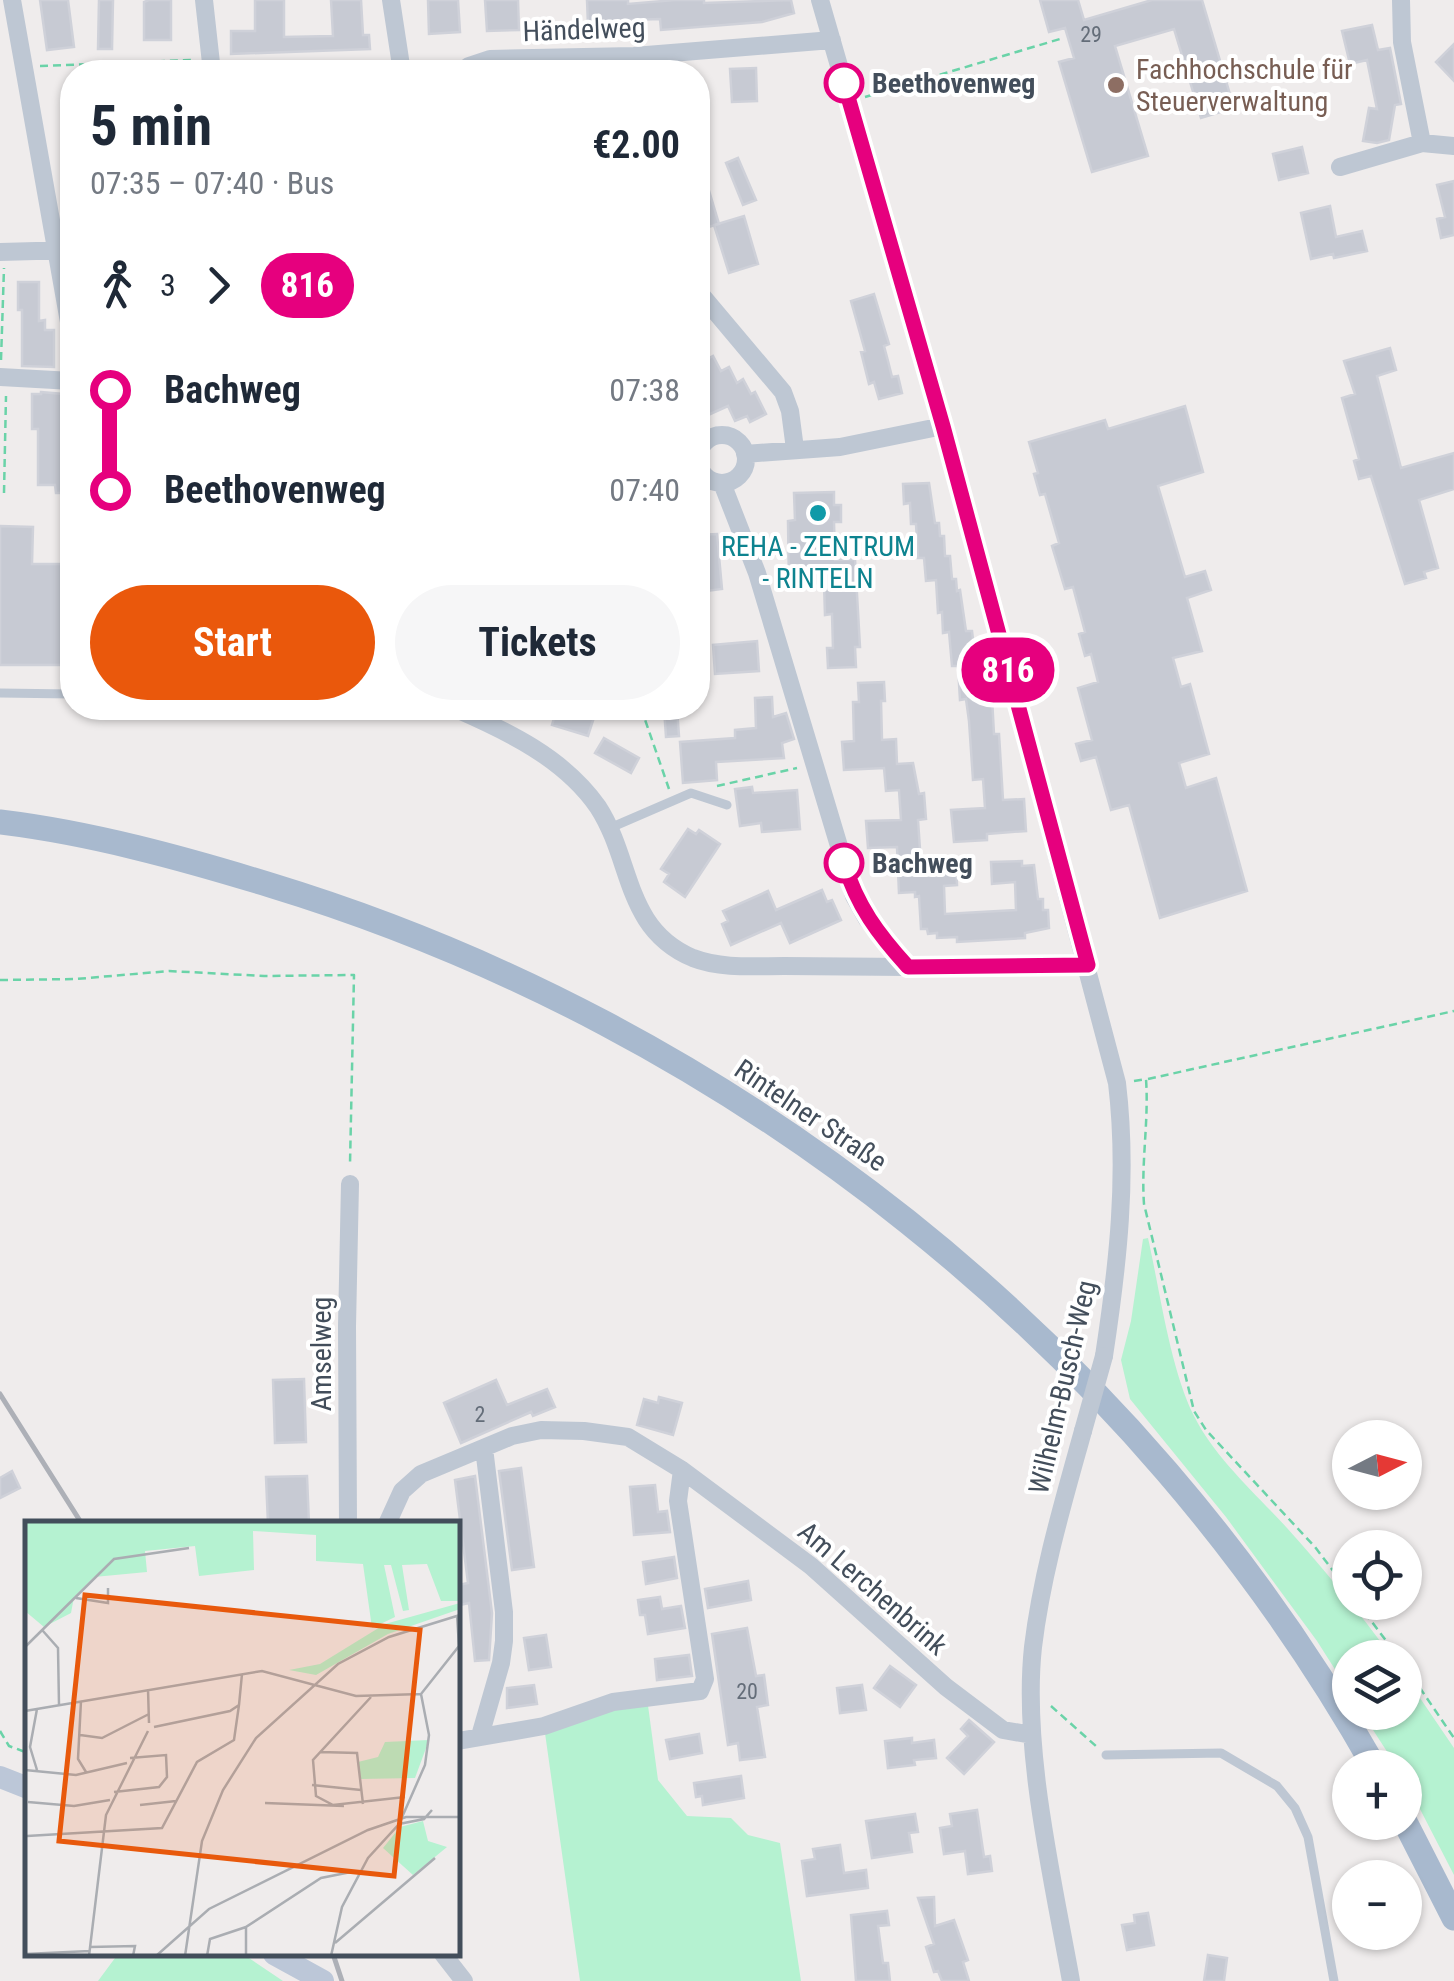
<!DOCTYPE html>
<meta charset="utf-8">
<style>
:root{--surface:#fff;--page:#f6f6f7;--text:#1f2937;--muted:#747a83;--accent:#ea580c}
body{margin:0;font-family:"Roboto Condensed",sans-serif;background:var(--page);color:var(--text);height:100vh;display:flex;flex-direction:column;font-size:38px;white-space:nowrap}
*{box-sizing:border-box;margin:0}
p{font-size:32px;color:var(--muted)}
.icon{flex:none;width:55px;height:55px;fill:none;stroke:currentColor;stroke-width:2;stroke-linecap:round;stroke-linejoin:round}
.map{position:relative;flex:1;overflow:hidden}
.details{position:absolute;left:60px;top:60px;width:650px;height:660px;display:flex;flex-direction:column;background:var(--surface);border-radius:40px;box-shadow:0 2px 8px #0004}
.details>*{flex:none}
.badge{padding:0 20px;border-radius:32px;font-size:35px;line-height:65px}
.needle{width:65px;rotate:84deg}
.tools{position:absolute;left:1332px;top:1420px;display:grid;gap:20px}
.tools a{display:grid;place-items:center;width:90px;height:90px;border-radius:50%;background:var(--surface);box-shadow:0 2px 8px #0004;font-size:50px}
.map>.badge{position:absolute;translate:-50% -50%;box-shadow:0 0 0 5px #fff}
.legs{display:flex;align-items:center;gap:15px;height:110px;padding:0 30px;font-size:32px}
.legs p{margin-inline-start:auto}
.overview{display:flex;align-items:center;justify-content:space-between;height:170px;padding:0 30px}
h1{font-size:55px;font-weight:700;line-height:75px}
.primary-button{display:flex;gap:20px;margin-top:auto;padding:20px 30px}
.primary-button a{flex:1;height:115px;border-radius:60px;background:var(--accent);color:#fff;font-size:40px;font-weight:700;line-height:115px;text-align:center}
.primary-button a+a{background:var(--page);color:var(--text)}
ul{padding:0 30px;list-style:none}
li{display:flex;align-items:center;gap:35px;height:100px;font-size:38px}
li i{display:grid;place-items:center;width:15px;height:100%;margin:0 12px;background:currentColor}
li i::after{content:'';width:25px;height:25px;margin:-12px;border:8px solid;border-radius:50%;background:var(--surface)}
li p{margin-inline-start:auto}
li:first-child i{background:linear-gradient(#0000 50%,currentColor 0)}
li:last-child i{background:linear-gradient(currentColor 50%,#0000 0)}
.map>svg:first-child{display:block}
.green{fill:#b5f2d1}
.building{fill:#c7cad3;stroke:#cfd1d9;stroke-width:2.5}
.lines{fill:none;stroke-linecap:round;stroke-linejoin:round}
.path{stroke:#6ad3a8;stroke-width:2.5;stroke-dasharray:8 5;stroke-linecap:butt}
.lane{stroke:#bec7d3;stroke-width:9}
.street{stroke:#bec7d3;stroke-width:18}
.secondary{stroke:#bcc7d8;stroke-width:22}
.primary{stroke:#a8b9ce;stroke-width:25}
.rail{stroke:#adb0b7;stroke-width:5}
.street-bridge{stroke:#bec7d3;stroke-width:18}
.line-1-casing{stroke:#fff;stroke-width:22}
.line-1{stroke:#e6007e;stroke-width:15}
.stop-1-dot{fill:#fff;stroke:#e6007e;stroke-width:5}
.education-dot{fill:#8d6e63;stroke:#fff;stroke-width:4}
.culture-dot{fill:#0f9aa8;stroke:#fff;stroke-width:4}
.labels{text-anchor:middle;stroke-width:8;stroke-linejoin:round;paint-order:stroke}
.number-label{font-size:22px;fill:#646d79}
.street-label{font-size:28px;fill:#434e5b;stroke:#fff}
.education-label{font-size:28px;fill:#785e54;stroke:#fff;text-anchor:start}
.stop-label{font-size:28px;font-weight:bold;fill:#434e5b;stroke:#fff;text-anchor:start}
.culture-label{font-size:28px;fill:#0d838f;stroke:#fff}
.inset-road{fill:none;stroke:#aaadb2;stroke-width:2.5}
.view{fill:#e8590c;fill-opacity:0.15;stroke:#e8590c;stroke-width:5}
.inset-edge{fill:none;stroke:#434e5b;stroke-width:5}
</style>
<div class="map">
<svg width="1454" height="1981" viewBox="0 0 1454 1981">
<rect width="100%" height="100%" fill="#efecec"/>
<!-- green -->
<path class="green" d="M1148,1238C1160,1291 1170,1368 1194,1416C1215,1458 1255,1493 1287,1528C1325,1570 1358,1611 1392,1657L1350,1658V1693L1317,1641L1226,1517L1130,1399L1121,1360L1131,1321L1143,1239Z
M1405,1676L1454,1748V1875L1405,1780V1768L1397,1767L1362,1713L1405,1712Z
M647,1698L658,1780L687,1816L731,1818L748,1835L780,1843L801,1981H580L544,1726Z
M118,1954H243L283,1981H98Z"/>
<!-- building -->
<path class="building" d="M40,0H68L74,47L47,50Z
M99,0H113L112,49H98Z
M149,0H171V40H144V2Z
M255,0H284V37L333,36L331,0H361L363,35H369L370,49L231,54V31H255Z
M428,0H458L460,32L429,34Z
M485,0H518L519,30L487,31Z
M587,0H628V4L675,0H704V3L791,0L794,13L762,22L661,30L660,19L629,20L630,29L612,30L611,24L588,25Z
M1040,0H1078L1084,20L1152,0H1202L1234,108L1201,118L1174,29L1115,46L1148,156L1092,172L1059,62L1074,58L1065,28L1049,32Z
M1372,25L1378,50L1390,48L1401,104L1395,105L1389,140L1377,143L1363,141L1369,108L1377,109L1367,60L1350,64L1342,31Z
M1454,44V81L1436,62Z
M756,68L757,101L732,102L730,69Z
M1302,147L1308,173L1279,180L1273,154Z
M738,158L756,200L743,205L726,163Z
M698,164H701L719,224L698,230Z
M1454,181V235L1441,238L1437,219L1445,217L1437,185Z
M1330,206L1336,237L1362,231L1367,251L1334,258L1333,254L1311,259L1301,213Z
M744,216L758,264L729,273L714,225Z
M18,282H39V321L45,320V330H54V367L22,366V310H18Z
M874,294L889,344L884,346L888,361L892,377L898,376L902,393L879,399L874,382L869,384L861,352L865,351L851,301Z
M698,334L709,358L713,356L721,371L729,367L737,383L743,379L751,394L755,392L766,414L750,422L747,416L735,421L728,406L708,415L701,401L698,403Z
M1390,348L1396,370L1377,376L1401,468L1454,453V489L1419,500L1438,568L1424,572L1426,578L1405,584L1371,476L1359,479L1354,461L1359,459L1342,398L1355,394L1344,361Z
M41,392L63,394V447H69L70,493H56L55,485H38V429H32V394H41Z
M1185,406L1203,472L1158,486L1185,577L1205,571L1211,590L1187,598L1202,651L1173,658L1181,687L1190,684L1209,754L1179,763L1186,788L1216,778L1247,891L1160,918L1129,805L1111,810L1096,757L1081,761L1076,744L1092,740L1078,688L1098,682L1091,654L1085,656L1079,634L1085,632L1073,587L1065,589L1052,546L1059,543L1045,494L1040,495L1034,474L1038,473L1029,442L1105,420L1108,429Z
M929,483L935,523H939L940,536H944L945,556H950L952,579H956L957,591L960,590L966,631H972L976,664H980L981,679H986L987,698H992L994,734H999L1003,800L1024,799L1026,831L987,834V840L954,842L951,810L985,808L983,779L973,780L969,721L966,699L960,700L958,666H952L949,632L943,633L942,612L938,613L936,580L926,581L924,558H918L916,524H911L910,503L904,504L903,484Z
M834,492V505H841V522H834L835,560L855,559L860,647H855L856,667L828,668L827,648H833L832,614L825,615L824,583L789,585L788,521L795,520L794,493Z
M0,526L33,527L32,564H66V665H0Z
M717,534L722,589L698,592V535Z
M757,641L759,671L715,674L713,645Z
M884,682L885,701H881L882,740L896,739L897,764L913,763L919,794L924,793L926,819L918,820L921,864L956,862L957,885L944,886L945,914L1016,910L1015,882L992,884L991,862L1022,861V866L1034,865L1038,899H1043V910H1048L1049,928L1025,933V938L957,942V937L937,938V933L928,934L927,929H921L919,896L915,897V892L899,893L897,847L868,848L866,821L901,820L899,790L886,791L884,768L844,770L842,742L854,741L853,702H859L858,683Z
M772,697L773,717L786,713L794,739L782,743L784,758L716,762L717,780L683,783L680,742L735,738V730L756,728L755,698Z
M557,708H597L588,736L552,725Z
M664,708H677L679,736L666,737Z
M604,738L639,758L631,773L595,753Z
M752,787L753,793L797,790L800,829L762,832L761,823L740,826L735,789Z
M688,829L696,834L699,830L720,844L685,897L664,882L669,874L661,869Z
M822,890L827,902L832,900L841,920L790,943L781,923L731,945L722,924L728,921L723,911L768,891L776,910Z
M304,1379L306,1442L275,1443L273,1380Z
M496,1380L507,1405L547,1389L555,1407L533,1416L531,1412L461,1443L444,1403Z
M659,1397L682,1403L673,1435L637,1425L644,1399L658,1403Z
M521,1468L534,1567L512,1570L499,1471Z
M12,1471L20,1488L0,1498V1478Z
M307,1476L309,1524H268L266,1477Z
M475,1476L492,1613L489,1660L475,1661L469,1603L460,1605L458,1589V1585L468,1583L455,1480Z
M655,1485L658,1512L667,1511L670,1532L634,1535L630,1487Z
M674,1557L677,1578L646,1584L643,1562Z
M748,1581L751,1600L708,1608L705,1589Z
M660,1597L662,1609L681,1606L685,1628L648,1634L645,1615H640L638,1600Z
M747,1628L756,1676L764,1675L768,1705L757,1707L765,1757L740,1760L738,1743L728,1745L712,1634Z
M546,1635L551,1667L529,1670L524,1638Z
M689,1655L692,1676L657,1680L655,1659Z
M890,1666L916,1685L900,1707L874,1688Z
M534,1685L537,1704L507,1708V1688Z
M862,1685L866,1710L840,1713L837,1688Z
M969,1720L994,1742L964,1774L947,1758L968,1736L961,1729Z
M699,1734L702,1753L670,1759L666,1740Z
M912,1738V1743L934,1740L936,1758L914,1760L915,1765L888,1768L885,1741Z
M741,1776L744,1798L703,1805L702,1796L696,1797L694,1783Z
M977,1810L984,1857L990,1856L992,1871L968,1874L965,1851L944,1854L940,1828L952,1826L950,1814Z
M915,1814L918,1832L909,1833L912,1852L872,1858L866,1821Z
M840,1845L844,1873L866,1870L868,1888L807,1896L802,1861L815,1859L813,1849Z
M934,1897L935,1926L954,1920L968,1960L963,1962L969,1981H942L938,1971L934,1972L926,1947L934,1944L918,1898Z
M887,1911L889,1925L878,1926L883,1963H888L890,1981H856L851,1915Z
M1148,1913L1154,1945L1127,1950L1122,1925L1135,1923L1134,1915Z
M1208,1955L1227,1958L1224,1981H1204Z"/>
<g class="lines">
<!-- path -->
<path class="path" d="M40,66L192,60
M865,97L1060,39
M1,360L4,268
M4,493L6,396
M641,708L669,789
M717,786L797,768
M0,980L76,979L169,971L264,976L354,975L350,1164
M1148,1079L1454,1011
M1134,1081L1146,1079C1149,1121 1141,1162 1144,1204L1194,1411L1206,1430L1315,1547L1350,1593
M1357,1602L1399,1658
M1405,1666L1454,1738
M1051,1706L1097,1747
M0,1731L9,1746L28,1753"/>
<!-- lane -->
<path class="lane" d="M0,693L72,694
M610,828L691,793L727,805
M1106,1755L1221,1753L1277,1786L1295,1808L1308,1837L1334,1981"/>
<!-- street -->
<path class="street" d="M12,0L72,339
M204,0L212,72
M391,0L402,72
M820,0L943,426L1117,1083C1128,1175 1118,1264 1104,1356
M1401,0L1402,42L1422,143L1454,146
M461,72L469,66L490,59L634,56L832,40
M1340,167L1422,143
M0,252L72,250
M698,291L783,392L790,411L795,449
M0,377L72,381
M698 459a24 24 0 1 1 48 0a24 24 0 1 1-48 0Z
M745,454L840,447L943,426
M722,483L757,573L854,896L867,919L908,967L1088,965
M454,708C507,731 564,758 598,807C633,861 624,929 693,958C721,969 755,966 784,966C825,966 867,967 908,967
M348,1524L347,1326L350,1184
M387,1524L402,1491L421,1474L512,1436L541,1430L584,1431L628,1437L682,1470L811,1566L946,1687L1003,1730L1032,1735
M480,1736L501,1663L504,1641V1612L484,1448
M458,1741L544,1726L613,1702L700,1691L705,1679L678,1501L682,1470
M443,1954L464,1981
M1071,1981C1053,1880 1022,1749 1033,1647C1042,1573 1063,1503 1083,1431"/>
<!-- secondary -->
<path class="secondary" d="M0,1777L28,1788
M274,1954L323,1981"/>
<!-- primary -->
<path class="primary" d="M0,822C91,833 182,858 270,885C733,1026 1137,1346 1375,1768
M1405,1822L1454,1918"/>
<!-- rail -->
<path class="rail" d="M0,1394L82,1524
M333,1954L342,1981"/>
<!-- street-bridge -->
<path class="street-bridge" d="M1083,1431L1104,1356"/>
</g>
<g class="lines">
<defs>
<path id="line-1" d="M844,83L943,426L1088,965L908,967C878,934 857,906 844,863"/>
</defs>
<!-- line-1 casing -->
<use href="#line-1" class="line-1-casing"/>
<!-- line-1 -->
<use href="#line-1" class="line-1"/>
</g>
<!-- markers -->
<g class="stop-1-dot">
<circle cx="844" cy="83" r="18"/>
<circle cx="844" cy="863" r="18"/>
</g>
<circle class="education-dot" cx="1116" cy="85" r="10"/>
<circle class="culture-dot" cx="818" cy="513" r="10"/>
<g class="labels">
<!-- number labels -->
<g class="number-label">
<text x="1091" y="42">29</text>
<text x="480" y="1422">2</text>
<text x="747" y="1699">20</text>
</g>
<!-- street labels -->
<g class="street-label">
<text transform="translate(584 29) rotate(-2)" y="10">Händelweg</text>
<text transform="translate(811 1115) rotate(34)" y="10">Rintelner Straße</text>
<text transform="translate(321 1354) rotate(-90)" y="10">Amselweg</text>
<text transform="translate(1062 1387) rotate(-77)" y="10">Wilhelm-Busch-Weg</text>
<text transform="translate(873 1588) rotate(41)" y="10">Am Lerchenbrink</text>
</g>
<!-- education labels -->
<g class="education-label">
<text x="1136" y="79">Fachhochschule für<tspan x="1136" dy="32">Steuerverwaltung</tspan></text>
</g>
<!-- stop labels -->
<g class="stop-label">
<text x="872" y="93">Beethovenweg</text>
<text x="872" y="873">Bachweg</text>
</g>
<!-- culture labels -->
<g class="culture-label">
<text x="818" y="556">REHA - ZENTRUM<tspan x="818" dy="32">- RINTELN</tspan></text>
</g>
</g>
<!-- overview -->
<g transform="translate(25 1521)">
<rect width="435" height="435" fill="#efecec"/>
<path d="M0,0H435V80H416L402,43L377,44L384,89L378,90L366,44H359L370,96L347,107L338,43L291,40V14L228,10L229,49L174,55L170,25L120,30L122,51L69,56L49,76L46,92L19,106L0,90ZM435,82V88L363,113L291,154L264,149L295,143L360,103ZM404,219L390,257L335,258L333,241L353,236L360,221ZM398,300L403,320L422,326L388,354L358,327L375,306Z" fill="#b5f2d1"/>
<path class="inset-road" d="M51,77L83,82V67M18,110L33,127L34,184M0,126L89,38L164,27M123,168L124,202M346,176L288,239L291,275L308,284L380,276M56,180L53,238L61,251M0,190L237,150L331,175L396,173M129,206L205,190L214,184L217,153M55,214L77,217L124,193M295,231L332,232L338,283M0,249L51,254L102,242M12,249L5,226L12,188M287,264L336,269M89,271L134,266L142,256L141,234L105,237M3,281L49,285L85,279M240,282L319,285M115,284L151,280M374,303L399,298L407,289M2,315L137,307L172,241L209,219L214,184M310,422L410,337M65,426L110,425L108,435M0,433L65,430M64,435L81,294L123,210M131,435L184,388L343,309L381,296H435M160,435L177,320L198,269L231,217L313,143L364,116L435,94M182,435L185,418L221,406M221,435V406L296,357L326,351M306,435L317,386L343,337L374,303L400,244L404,214L396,173L434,125L432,94"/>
<path class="view" d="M60,74L395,109L369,355L34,320Z"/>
<rect width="435" height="435" class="inset-edge"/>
</g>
</svg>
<div class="tools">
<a><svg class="needle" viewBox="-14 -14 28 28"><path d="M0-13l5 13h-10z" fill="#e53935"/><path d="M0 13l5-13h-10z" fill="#747a83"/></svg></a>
<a><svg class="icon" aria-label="locate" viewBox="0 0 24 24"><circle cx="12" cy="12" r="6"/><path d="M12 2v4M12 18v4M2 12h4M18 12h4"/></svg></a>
<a><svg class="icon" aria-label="layers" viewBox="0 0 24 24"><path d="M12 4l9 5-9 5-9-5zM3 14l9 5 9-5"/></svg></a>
<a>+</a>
<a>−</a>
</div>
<b class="badge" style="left:1008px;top:670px;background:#e6007e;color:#fff">816</b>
<section class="details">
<div class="overview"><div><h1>5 min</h1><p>07:35 – 07:40 · Bus</p></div><b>€2.00</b></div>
<div class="legs"><svg class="icon" aria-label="walk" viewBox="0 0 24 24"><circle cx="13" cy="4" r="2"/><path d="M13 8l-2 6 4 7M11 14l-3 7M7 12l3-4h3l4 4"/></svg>3<svg class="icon" aria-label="forward" viewBox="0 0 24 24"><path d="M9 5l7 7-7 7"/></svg><b class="badge" style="background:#e6007e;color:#fff">816</b></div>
<ul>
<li><i style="color:#e6007e"></i><b>Bachweg</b><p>07:38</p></li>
<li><i style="color:#e6007e"></i><b>Beethovenweg</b><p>07:40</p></li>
</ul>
<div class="primary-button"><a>Start</a><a>Tickets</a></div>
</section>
</div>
